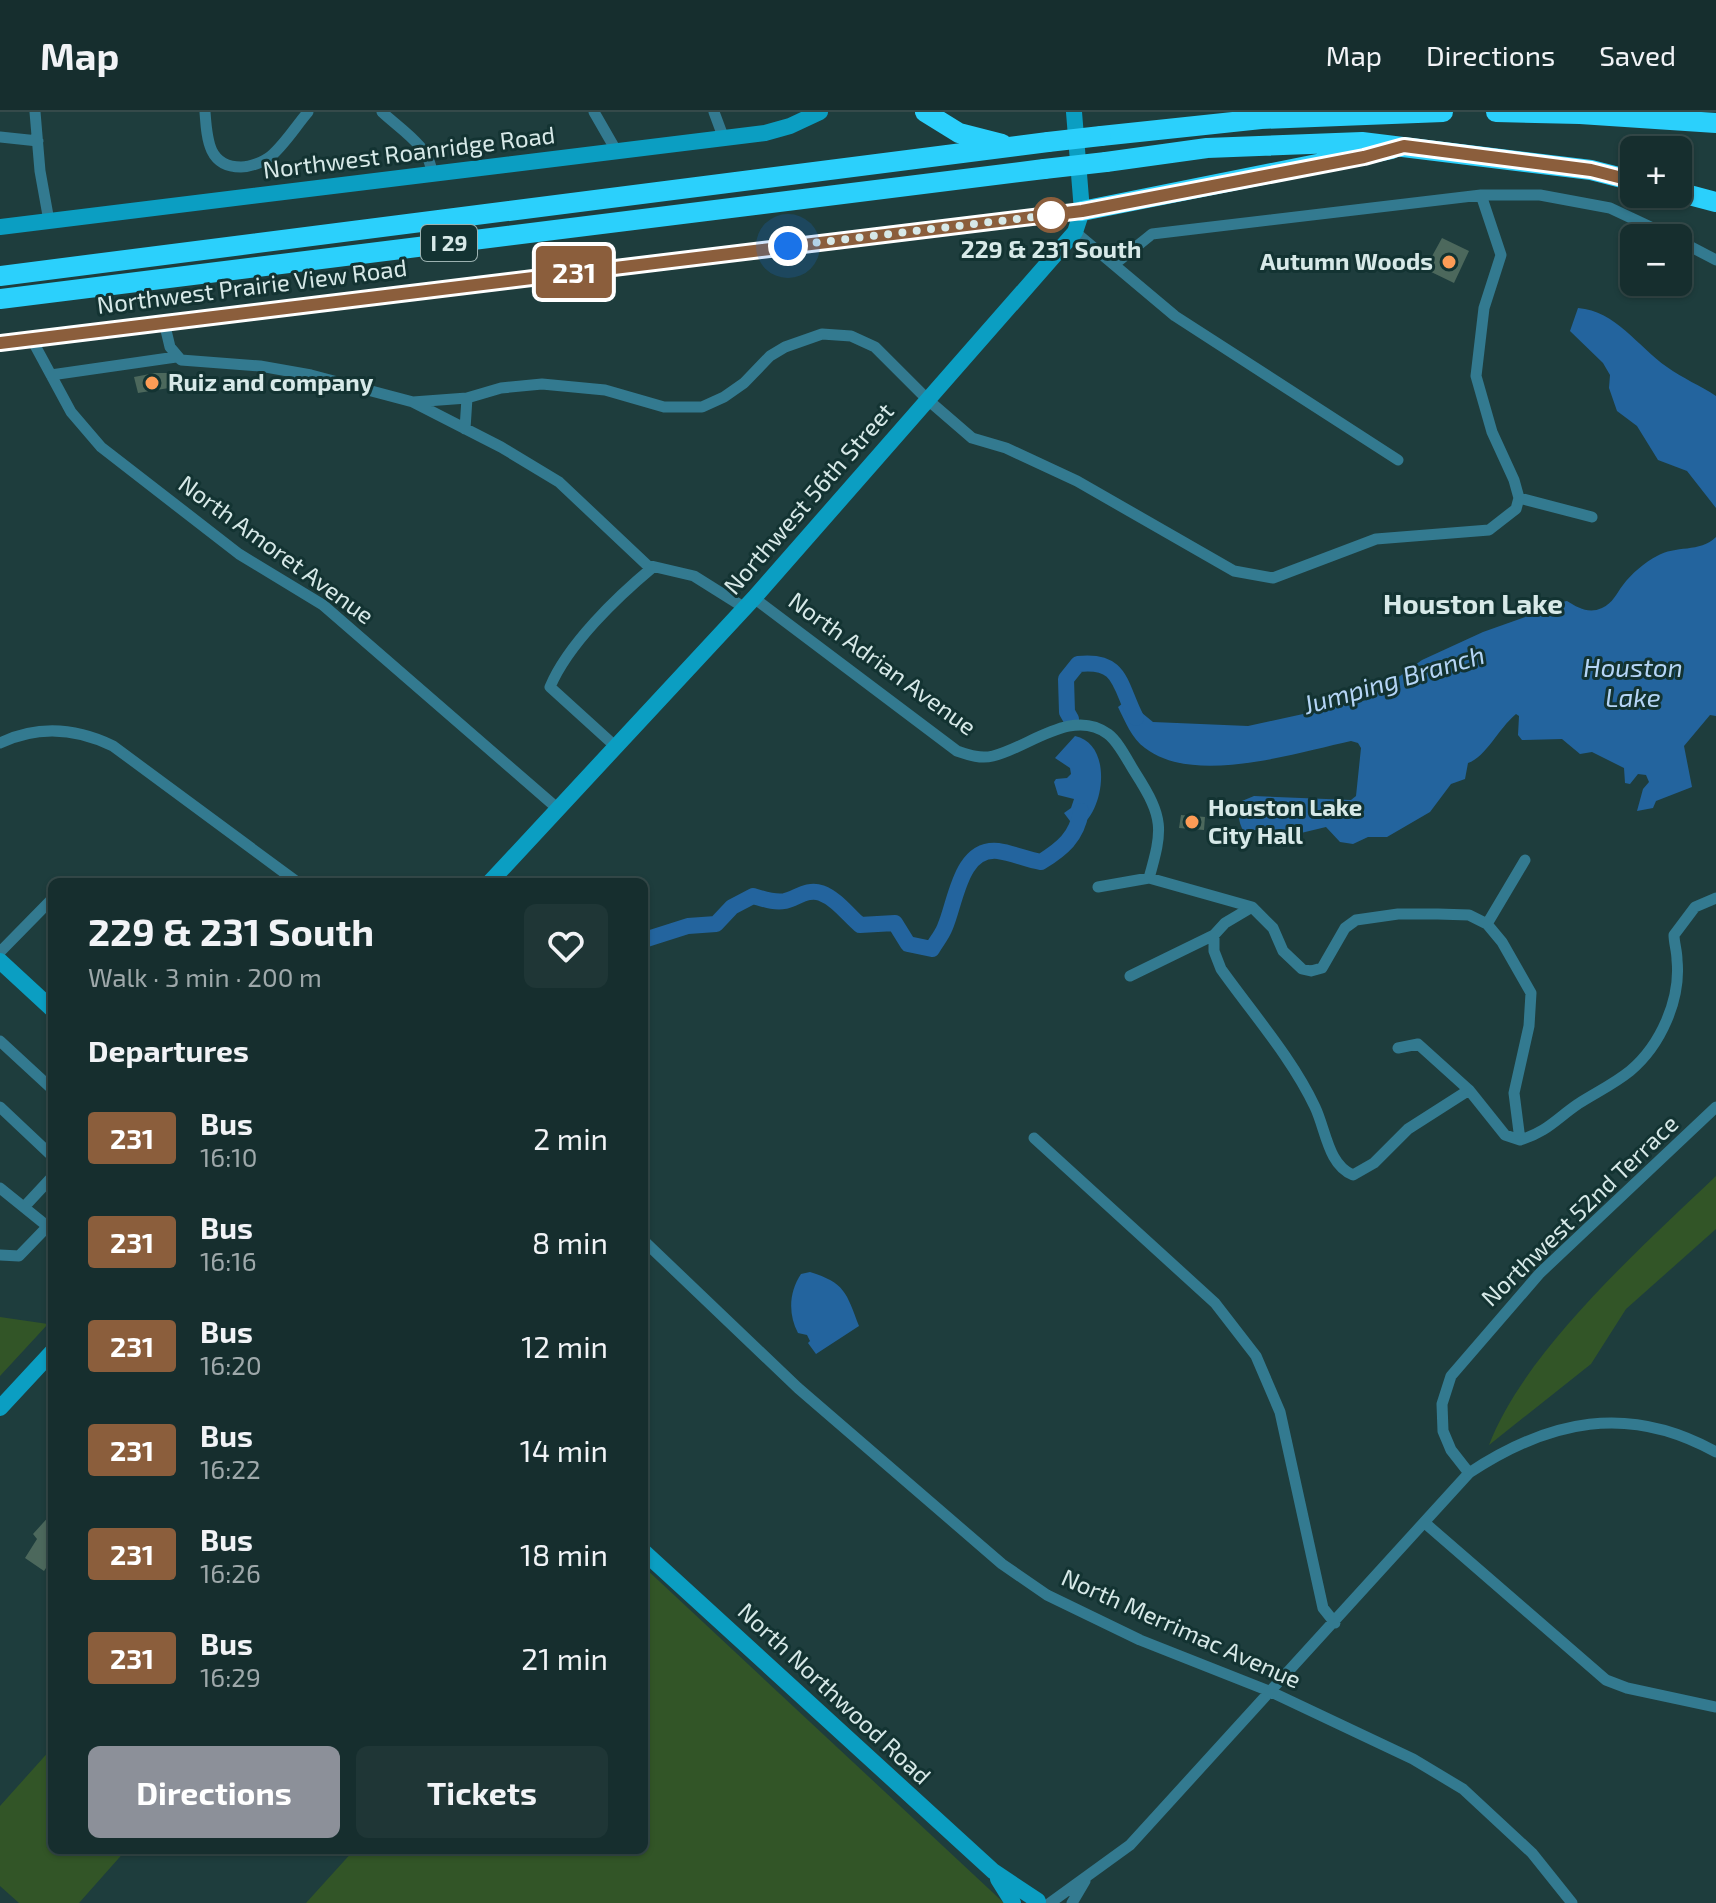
<!DOCTYPE html>
<meta charset="utf-8">
<style>
:root{--surface:#162e2e;--page:#1f3636;--text:#f1f3f6;--muted:#9ea8aa;--line:#354a4a;--accent:#8c9099}
body{margin:0;font-family:"Exo 2",sans-serif;background:var(--page);color:var(--text);height:100vh;display:flex;flex-direction:column;font-size:30px;white-space:nowrap}
*{box-sizing:border-box;margin:0}
p{font-size:26px;color:var(--muted)}
.icon{flex:none;width:44px;height:44px;fill:none;stroke:currentColor;stroke-width:2;stroke-linecap:round;stroke-linejoin:round}
.map{position:relative;flex:1;overflow:hidden}
.panel{position:absolute;left:48px;top:766px;width:600px;height:976px;display:flex;flex-direction:column;background:var(--surface);border-radius:12px;box-shadow:0 2px 6px #0004,0 0 0 2px var(--line)}
.panel>*{flex:none}
.badge{padding:0 16px;border-radius:6px;font-size:28px;line-height:52px}
.buttons{position:absolute;left:1620px;top:24px;display:grid;gap:16px}
.buttons a{display:grid;place-items:center;width:72px;height:72px;border-radius:12px;background:var(--surface);box-shadow:0 2px 6px #0004,0 0 0 2px var(--line);font-size:40px}
.you{position:absolute;width:40px;height:40px;margin:-20px;border:6px solid #fff;border-radius:50%;background:#1a73e8;box-shadow:0 0 0 12px #1a73e833}
.map>.badge{position:absolute;translate:-50% -50%;box-shadow:0 0 0 4px #fff}
h2{padding:0 40px;font-size:30px;line-height:72px}
.round{display:grid;place-items:center;flex:none;width:84px;height:84px;border-radius:12px;background:var(--page)}
.headline{display:flex;align-items:center;justify-content:space-between;height:136px;padding:0 40px}
h1{font-size:38px;font-weight:700;line-height:60px}
.cta{display:flex;gap:16px;margin-top:auto;padding:16px 40px}
.cta a{flex:1;height:92px;border-radius:12px;background:var(--accent);color:#fff;font-size:32px;font-weight:700;line-height:92px;text-align:center}
.cta a+a{background:var(--page);color:var(--text)}
ul{padding:0;list-style:none}
li{display:flex;align-items:center;gap:24px;height:104px;padding:0 40px}
li div{flex:1}
li b{display:block;font-size:30px}
li em{font-style:normal}
li .badge{min-width:88px;font-weight:700;text-align:center}
header{display:flex;align-items:center;gap:48px;box-sizing:border-box;height:112px;padding:0 40px;background:var(--surface);border-bottom:2px solid var(--line)}
header strong{font-size:38px}
nav{display:flex;gap:44px;margin-inline-start:auto;font-size:28px}
.map>svg:first-child{display:block}
.green{fill:#325527}
.water{fill:#23649e}
.lines{fill:none;stroke-linecap:round;stroke-linejoin:round}
.river{stroke:#23649e;stroke-width:16}
.building{fill:#4c685c}
.street{stroke:#337a90;stroke-width:11}
.secondary{stroke:#0b9ec2;stroke-width:16}
.highway{stroke:#2bd0fc;stroke-width:20}
.highway-bridge{stroke:#2bd0fc;stroke-width:20}
.line-casing{stroke:#fff;stroke-width:18}
.line{stroke:#8b5e3c;stroke-width:12}
.walk{stroke:#d7e9e8;stroke-width:8;stroke-dasharray:0 14.4}
.stop-dot{fill:#fff;stroke:#8b5e3c;stroke-width:4}
.poi-dot{fill:#fd9c56;stroke:#133332;stroke-width:3}
.labels{text-anchor:middle;stroke-width:6;stroke-linejoin:round;paint-order:stroke}
.shield{fill:#133332;stroke:#9cb2b1;stroke-width:2}
.shield-label{font-size:22px;font-weight:bold;fill:#d7e9e8}
.street-label{font-size:24px;fill:#d7e9e8;stroke:#133332}
.stop-label{font-size:24px;font-weight:bold;fill:#d7e9e8;stroke:#133332}
.poi-label{font-size:24px;font-weight:bold;fill:#d7e9e8;stroke:#133332;text-anchor:start}
.water-label{font-size:26px;font-style:italic;fill:#b5d5f6;stroke:#133332}
.quarter-label{font-size:28px;font-weight:bold;fill:#d7e9e8;stroke:#133332}
</style>
<header>
<strong>Map</strong>
<nav><a>Map</a><a>Directions</a><a>Saved</a></nav>
</header>
<div class="map">
<svg width="1716" height="1791" viewBox="0 0 1716 1791">
<rect width="100%" height="100%" fill="#1e3d3d"/>
<!-- green -->
<path class="green" d="M1716,1064V1117L1626,1197L1591,1252L1489,1333C1526,1237 1642,1135 1716,1064Z
M0,1205L48,1212L0,1264Z
M644,1455L1004,1791H306L354,1738H644Z
M52,1636V1738H126L79,1791H19L0,1774V1694Z"/>
<!-- water -->
<path class="water" d="M1578,196C1616,199 1637,234 1667,255C1682,266 1701,274 1716,284V396L1687,359L1658,348L1637,314L1617,299L1609,276L1610,263L1603,251L1570,219Z
M1716,425V604L1710,603L1684,634L1692,675L1656,689L1653,696L1637,699L1643,677L1649,670L1646,663L1638,662L1630,672L1625,671L1624,656L1592,640L1580,642L1562,627L1522,628L1518,623L1519,604L1516,602C1498,617 1486,645 1468,651L1465,667L1451,672L1430,700L1387,725H1368L1353,732L1340,730L1326,715L1301,721H1276L1266,716L1244,720C1238,710 1237,700 1242,689L1254,684L1351,688L1356,684L1361,636L1358,631L1351,629C1295,641 1194,674 1145,636C1132,627 1125,609 1118,595L1127,588H1133L1142,601L1153,610L1248,614L1367,588L1422,548L1483,520L1539,500L1545,493L1567,489C1578,496 1589,502 1602,496C1613,491 1616,482 1623,473C1631,462 1645,450 1657,444C1675,433 1700,441 1716,425Z
M1075,624C1114,632 1105,703 1076,717L1064,701L1071,696L1074,687L1058,683L1054,670L1056,667L1067,666L1071,662L1070,656L1055,646Z
M810,1160C845,1171 846,1180 859,1214L816,1242L808,1231L810,1229L807,1223L798,1221C788,1202 789,1180 801,1162Z"/>
<g class="lines">
<!-- river -->
<path class="river" d="M1071,607L1067,600L1066,567L1078,552C1122,547 1119,573 1136,606
M644,828L688,814L716,812L732,795L753,784C764,787 774,791 785,789C797,786 808,776 821,781C837,787 848,803 860,813L895,811L908,832L932,837C936,830 942,823 945,815C956,790 960,735 998,739C1013,741 1027,748 1041,750C1062,737 1077,725 1081,699"/>
</g>
<!-- building -->
<path class="building" d="M1442,126L1469,139L1454,171L1425,157Z
M155,261H167L169,276L138,281L134,265Z
M1181,703L1205,705L1204,718L1179,716Z
M52,1401V1447L44,1459L25,1446L37,1427L33,1422Z"/>
<g class="lines">
<!-- street -->
<path class="street" d="M35,0L40,59L49,109
M205,0C207,27 208,55 241,55C250,55 264,50 271,44C285,32 296,14 308,0
M382,0C400,17 432,36 432,63
M594,0L617,40
M714,0L724,27
M0,25L38,29
M1075,120L1175,204L1398,348
M1678,128L1716,148
M1116,151L1152,122L1481,83H1540L1610,96L1674,126
M164,210L170,235L181,248L260,254L311,263L413,290L501,335L559,370L647,453L694,464L745,496
M31,226L71,300L101,335L239,442L323,493L557,696
M51,263L176,245
M413,290L467,286L501,276L542,272L605,278L664,295H702L724,285L744,271L770,244L785,235L822,222L851,224L875,235L928,288L972,326L1006,336L1077,369L1234,459L1273,466L1376,427L1489,418L1516,397L1519,386L1514,368L1492,320L1476,264L1484,196L1501,143L1481,83
M465,317L467,286
M1519,386L1592,405
M754,486L957,639C969,643 980,647 993,644C1028,636 1072,595 1108,622C1119,630 1128,650 1136,662C1164,706 1163,717 1149,766
M0,631C38,613 76,616 113,634L297,770
M615,634L550,575C568,532 617,485 653,455
M1098,775L1149,766L1252,795L1273,816L1283,839L1302,857L1311,859L1322,856L1345,816L1356,808L1398,802H1438L1469,803L1487,812L1502,830L1531,881L1529,914L1514,981L1520,1028
M1487,812L1525,748
M1214,823V839L1221,857C1253,902 1292,946 1315,995C1326,1018 1328,1053 1353,1063L1374,1051L1408,1017L1469,978L1505,1023L1520,1028
M0,840L52,787
M1130,864L1214,823L1225,811L1252,795
M0,929L52,977
M1398,936L1418,932L1469,978
M0,995L52,1044
M1034,1026L1215,1191L1256,1244L1280,1300L1323,1496L1335,1511
M1520,1028C1547,1020 1556,1007 1578,992C1595,981 1614,972 1630,959C1661,933 1681,887 1677,848C1677,839 1674,831 1674,823L1695,795L1716,786
M0,1076L52,1118
M25,1094L52,1065
M644,1129L798,1276L1002,1452L1047,1483L1140,1528L1269,1579L1413,1647L1463,1677L1532,1741L1572,1791
M0,1143L19,1144L48,1114
M1469,1361L1451,1338L1443,1319L1442,1292L1451,1264L1540,1161L1716,995
M1425,1411L1606,1568L1627,1576L1716,1595
M1050,1791L1130,1733L1469,1361C1549,1308 1628,1291 1716,1340
M1072,1791L1085,1769"/>
<!-- secondary -->
<path class="secondary" d="M0,115L765,21L790,14L820,0
M0,231L1082,99
M490,770L754,486L1075,120L1082,99L1074,0
M0,849L52,897
M0,1296L52,1240
M644,1440L993,1759L1038,1789
M998,1767L1013,1791"/>
<!-- highway -->
<path class="highway" d="M925,0L959,21L1002,32
M1496,0L1580,2L1716,11
M1101,24L1261,7L1443,0
M1106,50L1207,36L1362,30L1591,58L1634,69
M1678,80L1716,90
M1082,99L1392,37
M0,164L1048,30
M0,187L1044,57"/>
<!-- highway-bridge -->
<path class="highway-bridge" d="M1048,30L1101,24
M1044,57L1106,50"/>
</g>
<g class="lines">
<defs>
<path id="line" d="M0,231L1082,99L1364,45L1404,34L1591,58L1634,69"/>
</defs>
<!-- line casing -->
<use href="#line" class="line-casing"/>
<!-- line -->
<use href="#line" class="line"/>
<!-- walk -->
<path class="walk" d="M788,134L1059,102L1051,103"/>
</g>
<!-- markers -->
<circle class="stop-dot" cx="1051" cy="103" r="16"/>
<g class="poi-dot">
<circle cx="1449" cy="150" r="8"/>
<circle cx="152" cy="271" r="8"/>
<circle cx="1192" cy="710" r="8"/>
</g>
<g class="labels">
<!-- shield labels -->
<rect class="shield" x="421" y="113" width="56" height="36" rx="6"/>
<g class="shield-label">
<text x="449" y="139">I 29</text>
</g>
<!-- street labels -->
<g class="street-label">
<text transform="translate(409 41) rotate(-7)" y="8">Northwest Roanridge Road</text>
<text transform="translate(252 175) rotate(-7)" y="8">Northwest Prairie View Road</text>
<text transform="translate(809 387) rotate(-49)" y="8">Northwest 56th Street</text>
<text transform="translate(276 438) rotate(36)" y="8">North Amoret Avenue</text>
<text transform="translate(882 552) rotate(36)" y="8">North Adrian Avenue</text>
<text transform="translate(1580 1099) rotate(-44)" y="8">Northwest 52nd Terrace</text>
<text transform="translate(1181 1517) rotate(24)" y="8">North Merrimac Avenue</text>
<text transform="translate(834 1582) rotate(43)" y="8">North Northwood Road</text>
</g>
<!-- stop labels -->
<g class="stop-label">
<text x="1051" y="146">229 &amp; 231 South</text>
</g>
<!-- poi labels -->
<g class="poi-label">
<text x="1433" y="158" text-anchor="end">Autumn Woods</text>
<text x="168" y="279">Ruiz and company</text>
<text x="1208" y="704">Houston Lake<tspan x="1208" dy="28">City Hall</tspan></text>
</g>
<!-- water labels -->
<g class="water-label">
<text x="1633" y="565">Houston<tspan x="1633" dy="30">Lake</tspan></text>
<text transform="translate(1394 568) rotate(-16)" y="9">Jumping Branch</text>
</g>
<!-- quarter labels -->
<g class="quarter-label">
<text x="1473" y="502">Houston Lake</text>
</g>
</g>
</svg>
<div class="buttons">
<a>+</a>
<a>−</a>
</div>
<div class="you" style="left:788px;top:134px"></div>
<b class="badge" style="left:574px;top:160px;background:#8b5e3c;color:#fff">231</b>
<section class="panel">
<div class="headline"><div><h1>229 &amp; 231 South</h1><p>Walk · 3 min · 200 m</p></div><a class="round"><svg class="icon" aria-label="heart" viewBox="0 0 24 24"><path d="M12 20l-8-8c-3-5 5-10 8-4 3-6 11-1 8 4z"/></svg></a></div>
<h2>Departures</h2>
<ul>
<li><span class="badge" style="background:#8b5e3c;color:#fff">231</span><div><b>Bus</b><p>16:10</p></div><em>2 min</em></li>
<li><span class="badge" style="background:#8b5e3c;color:#fff">231</span><div><b>Bus</b><p>16:16</p></div><em>8 min</em></li>
<li><span class="badge" style="background:#8b5e3c;color:#fff">231</span><div><b>Bus</b><p>16:20</p></div><em>12 min</em></li>
<li><span class="badge" style="background:#8b5e3c;color:#fff">231</span><div><b>Bus</b><p>16:22</p></div><em>14 min</em></li>
<li><span class="badge" style="background:#8b5e3c;color:#fff">231</span><div><b>Bus</b><p>16:26</p></div><em>18 min</em></li>
<li><span class="badge" style="background:#8b5e3c;color:#fff">231</span><div><b>Bus</b><p>16:29</p></div><em>21 min</em></li>
</ul>
<div class="cta"><a>Directions</a><a>Tickets</a></div>
</section>
</div>
